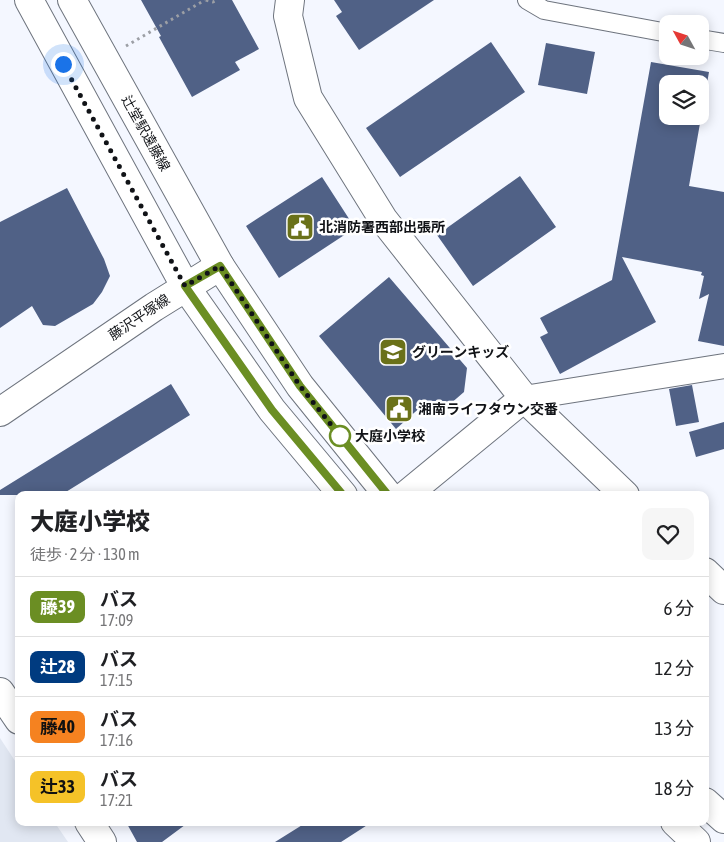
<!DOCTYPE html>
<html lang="ja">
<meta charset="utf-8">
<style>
:root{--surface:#fff;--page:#f6f6f6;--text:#202124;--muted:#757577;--line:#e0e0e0}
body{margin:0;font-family:"Asap Condensed","Noto Sans JP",sans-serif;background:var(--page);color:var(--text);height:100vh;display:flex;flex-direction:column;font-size:19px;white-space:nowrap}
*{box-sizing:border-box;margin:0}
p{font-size:16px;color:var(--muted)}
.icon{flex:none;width:28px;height:28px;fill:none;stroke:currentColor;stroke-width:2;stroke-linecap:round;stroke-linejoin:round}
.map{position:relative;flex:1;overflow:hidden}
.panel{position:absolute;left:15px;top:491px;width:694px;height:335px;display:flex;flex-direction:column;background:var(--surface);border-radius:10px;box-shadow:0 2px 12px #0003}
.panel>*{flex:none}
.badge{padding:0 10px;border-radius:8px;font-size:18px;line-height:32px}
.needle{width:32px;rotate:310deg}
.controls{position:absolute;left:659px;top:15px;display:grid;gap:10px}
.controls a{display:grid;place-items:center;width:50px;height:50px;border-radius:10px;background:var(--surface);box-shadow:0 2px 12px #0003;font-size:25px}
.you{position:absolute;width:25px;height:25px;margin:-12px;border:4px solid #fff;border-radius:50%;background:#1a73e8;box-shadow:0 0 0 8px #1a73e833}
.map>.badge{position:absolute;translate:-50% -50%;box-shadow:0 0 0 2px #fff}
.round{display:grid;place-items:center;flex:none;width:52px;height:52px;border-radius:10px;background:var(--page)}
.overview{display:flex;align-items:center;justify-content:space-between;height:85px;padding:0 15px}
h1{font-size:24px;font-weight:800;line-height:38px}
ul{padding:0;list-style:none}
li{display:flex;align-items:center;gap:15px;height:60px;padding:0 15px;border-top:1px solid var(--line)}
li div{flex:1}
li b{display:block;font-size:19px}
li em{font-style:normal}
li .badge{min-width:55px;font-weight:700;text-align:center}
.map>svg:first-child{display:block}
.built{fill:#e1e7f2}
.building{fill:#506186;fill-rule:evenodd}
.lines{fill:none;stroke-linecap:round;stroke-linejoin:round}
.pedestrian-casing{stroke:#6e747e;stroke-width:20}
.minor-casing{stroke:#6e747e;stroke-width:26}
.tertiary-casing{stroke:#6e747e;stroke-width:30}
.primary-casing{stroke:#6e747e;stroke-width:30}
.path{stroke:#9c9fa5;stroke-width:3;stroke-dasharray:2.5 4;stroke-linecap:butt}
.pedestrian{stroke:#fff;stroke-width:18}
.minor{stroke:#fff;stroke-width:24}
.tertiary{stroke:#fff;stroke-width:28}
.primary{stroke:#fff;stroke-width:28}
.line-casing{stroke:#fff;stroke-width:11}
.line{stroke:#6b8e23;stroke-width:8}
.walk{stroke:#111317;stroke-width:5;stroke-dasharray:0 9}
.stop-dot{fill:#fff;stroke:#6b8e23;stroke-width:2.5}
.labels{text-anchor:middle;stroke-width:5;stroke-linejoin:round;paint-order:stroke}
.street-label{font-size:14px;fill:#111317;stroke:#fff}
.poi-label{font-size:14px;font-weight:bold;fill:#111317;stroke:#fff;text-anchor:start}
.stop-label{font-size:14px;font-weight:bold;fill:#111317;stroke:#fff;text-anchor:start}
</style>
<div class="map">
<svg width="724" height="842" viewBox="0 0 724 842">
<rect width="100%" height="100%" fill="#f4f7ff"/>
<!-- built -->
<path class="built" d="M0,738L19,767V822L55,823L68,842H0Z"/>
<!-- building -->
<path class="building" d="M141,0H232L259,49L235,62L240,70L192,97L159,37L161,36Z
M334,0H434L359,50L336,16L342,12Z
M491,42L525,92L400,177L366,128Z
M546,43L595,52L587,94L538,85Z
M651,62L709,72L689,186L724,192V346L698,341L709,294L699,299L704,276L701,275L702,272L622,257L656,322L560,374L540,337L548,333L540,318L612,280ZM668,84H700V116H668Z
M520,176L556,227L473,286L437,235Z
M322,177L355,228L279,278L246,226Z
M67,188L104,259L110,276L102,292L93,304L55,326L43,325L32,306L0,328V222Z
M389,277L467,368L464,392L435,417L424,404L396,429L319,336Z
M171,384L190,415L61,495H0V490Z
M692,385L699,422L676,426L669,389Z
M724,422V449L696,457L689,432Z
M126,822H189L162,842H137Z
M307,822H372L341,842H275Z"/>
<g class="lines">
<defs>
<path id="pedestrian" d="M527,0L544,10L668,33
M700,39L724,43"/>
<path id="minor" d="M524,398L724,366"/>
<path id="tertiary" d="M29,0L185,286
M72,0L220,266
M290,0L288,16L308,98L383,219L524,398L625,495
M406,495L524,398
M705,572L724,590
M0,692L19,720
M89,822L102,842"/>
<path id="primary" d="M185,286L272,410L343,495
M0,412L154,307L220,266L300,386L388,495
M705,802L724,819
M675,822L696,842"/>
</defs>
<!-- pedestrian casing -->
<use href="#pedestrian" class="pedestrian-casing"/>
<!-- minor casing -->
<use href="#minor" class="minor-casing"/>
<!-- tertiary casing -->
<use href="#tertiary" class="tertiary-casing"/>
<!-- primary casing -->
<use href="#primary" class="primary-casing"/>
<!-- path -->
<path class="path" d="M206,0L213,2L217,0
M126,46L205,0"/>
<!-- pedestrian -->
<use href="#pedestrian" class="pedestrian"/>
<!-- minor -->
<use href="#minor" class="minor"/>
<!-- tertiary -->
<use href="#tertiary" class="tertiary"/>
<!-- primary -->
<use href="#primary" class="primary"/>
</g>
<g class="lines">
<defs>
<path id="line" d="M343,495L272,410L185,286L220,266L300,386L388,495"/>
</defs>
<!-- line casing -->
<use href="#line" class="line-casing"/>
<!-- line -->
<use href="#line" class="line"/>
<!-- walk -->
<path class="walk" d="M63,64L185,286L220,266L300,386L340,436"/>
</g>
<!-- icons -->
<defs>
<symbol id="civic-square" viewBox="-11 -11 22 22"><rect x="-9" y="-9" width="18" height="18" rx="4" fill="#6a7119" stroke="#fff"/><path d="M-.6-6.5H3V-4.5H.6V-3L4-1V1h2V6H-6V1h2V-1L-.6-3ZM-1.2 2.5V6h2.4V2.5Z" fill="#fff"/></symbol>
<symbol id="school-square" viewBox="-11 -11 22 22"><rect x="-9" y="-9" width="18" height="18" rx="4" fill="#6a7119" stroke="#fff"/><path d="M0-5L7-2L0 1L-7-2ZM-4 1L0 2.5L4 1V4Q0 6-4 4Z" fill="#fff"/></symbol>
</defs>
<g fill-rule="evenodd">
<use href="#civic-square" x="284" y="211" width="32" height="32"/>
<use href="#school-square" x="377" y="336" width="32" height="32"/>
<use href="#civic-square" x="383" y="393" width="32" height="32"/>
</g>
<!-- markers -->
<circle class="stop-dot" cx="340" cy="436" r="10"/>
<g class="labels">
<!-- street labels -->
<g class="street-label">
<text transform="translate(146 133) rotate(61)" y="5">辻堂駅遠藤線</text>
<text transform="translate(139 317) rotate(-34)" y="5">藤沢平塚線</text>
</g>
<!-- poi labels -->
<g class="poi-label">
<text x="319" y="232">北消防署西部出張所</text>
<text x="412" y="357">グリーンキッズ</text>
<text x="418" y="414">湘南ライフタウン交番</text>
</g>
<!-- stop labels -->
<g class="stop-label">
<text x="355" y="441">大庭小学校</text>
</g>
</g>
</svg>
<div class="controls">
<a><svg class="needle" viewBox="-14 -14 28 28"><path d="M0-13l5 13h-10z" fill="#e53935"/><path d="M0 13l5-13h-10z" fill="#757577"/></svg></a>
<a><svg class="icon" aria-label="layers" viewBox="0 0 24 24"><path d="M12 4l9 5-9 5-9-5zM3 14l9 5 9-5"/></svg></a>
</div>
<div class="you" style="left:63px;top:64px"></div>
<section class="panel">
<div class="overview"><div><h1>大庭小学校</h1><p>徒歩 · 2 分 · 130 m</p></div><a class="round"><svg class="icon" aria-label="heart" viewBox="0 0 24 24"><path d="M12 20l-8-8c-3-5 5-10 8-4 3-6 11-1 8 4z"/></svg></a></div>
<ul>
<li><span class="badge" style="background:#6b8e23;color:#fff">藤39</span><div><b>バス</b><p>17:09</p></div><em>6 分</em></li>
<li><span class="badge" style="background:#003b80;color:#fff">辻28</span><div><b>バス</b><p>17:15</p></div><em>12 分</em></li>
<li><span class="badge" style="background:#f58220;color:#111">藤40</span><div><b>バス</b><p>17:16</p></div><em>13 分</em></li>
<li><span class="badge" style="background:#f5c228;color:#111">辻33</span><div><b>バス</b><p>17:21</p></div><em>18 分</em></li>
</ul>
</section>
</div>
